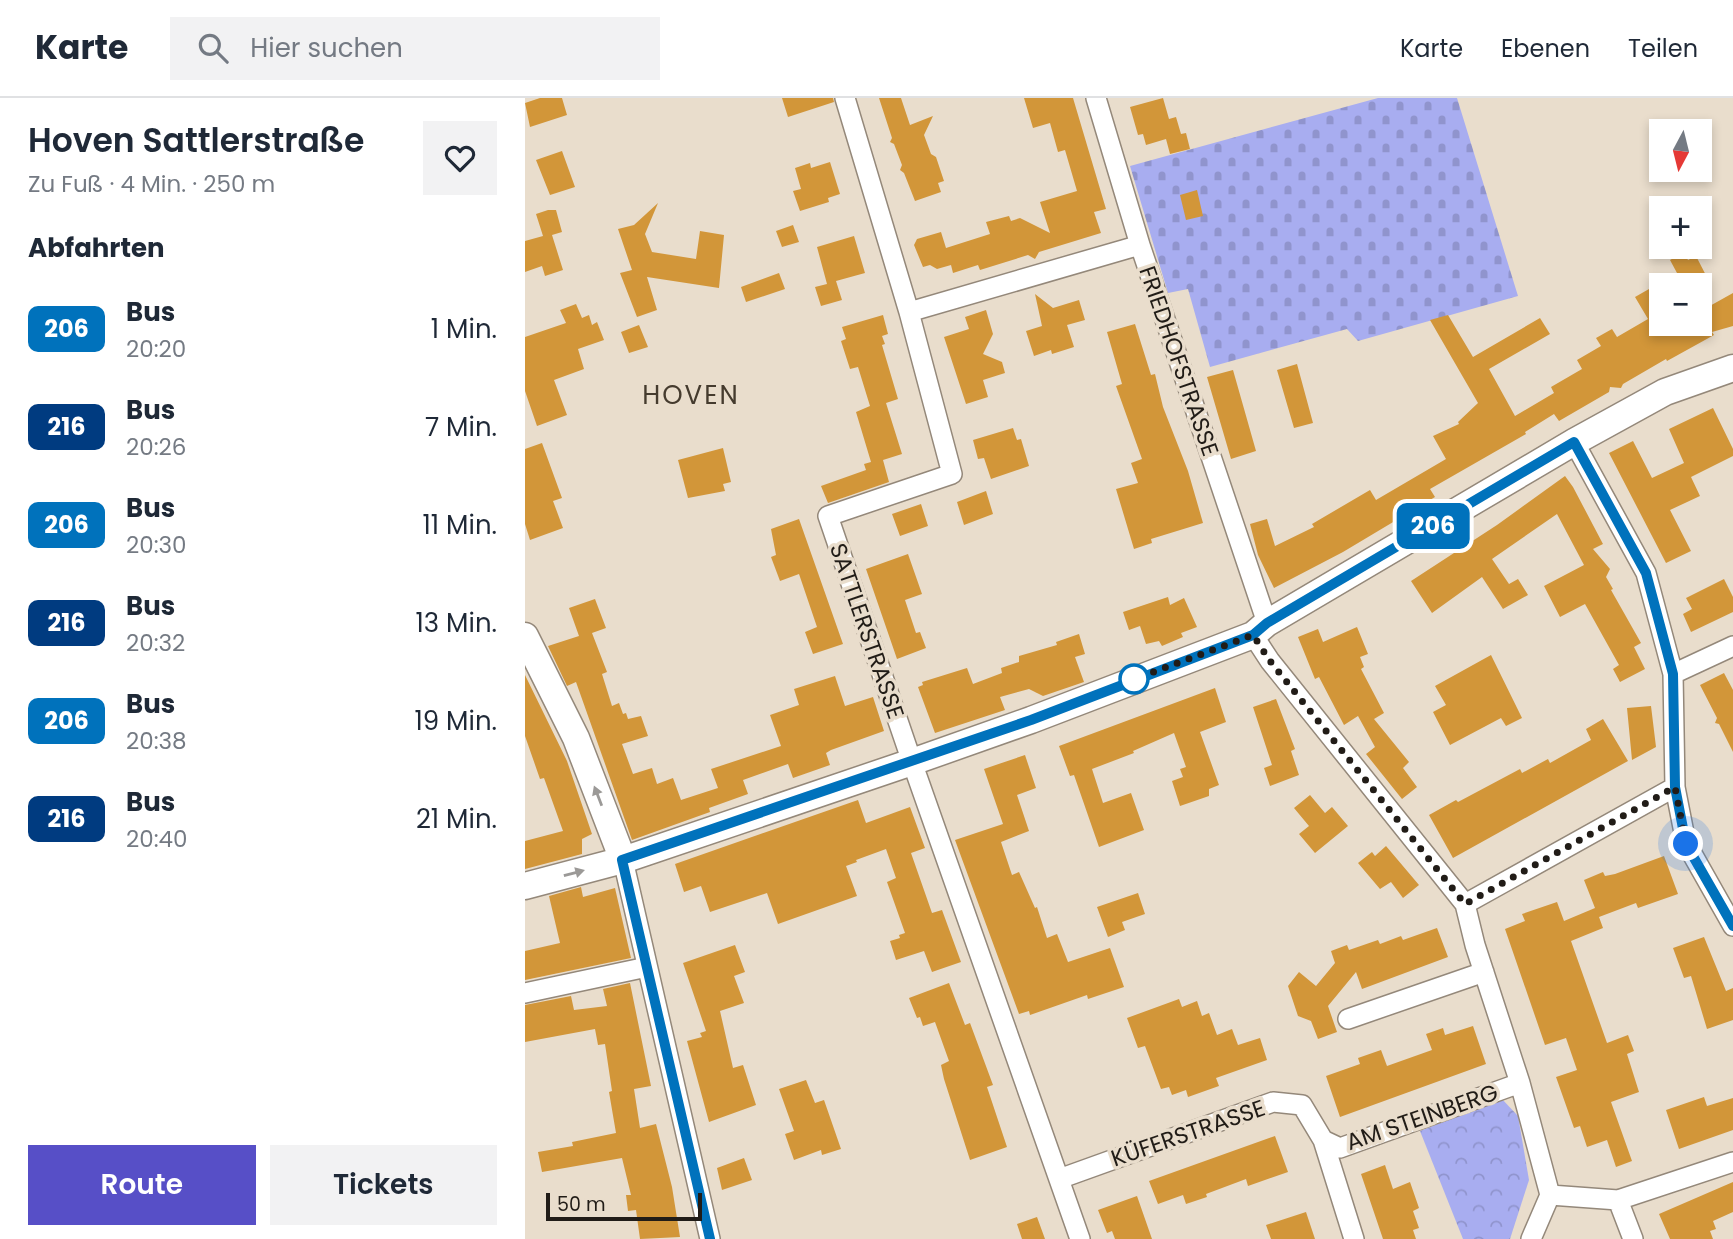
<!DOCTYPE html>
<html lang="de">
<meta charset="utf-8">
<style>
:root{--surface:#fff;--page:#f2f2f3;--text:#1f2937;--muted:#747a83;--line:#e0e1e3;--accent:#574fc7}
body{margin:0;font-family:Poppins,sans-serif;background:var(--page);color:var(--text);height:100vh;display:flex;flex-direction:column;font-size:26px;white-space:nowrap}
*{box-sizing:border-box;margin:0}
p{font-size:23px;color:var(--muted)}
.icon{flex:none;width:38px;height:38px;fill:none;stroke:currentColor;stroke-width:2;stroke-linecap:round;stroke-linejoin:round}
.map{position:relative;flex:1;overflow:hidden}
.drawer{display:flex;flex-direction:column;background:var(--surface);width:525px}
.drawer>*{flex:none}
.badge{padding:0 14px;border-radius:10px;font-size:24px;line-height:46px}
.needle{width:46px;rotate:187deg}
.buttons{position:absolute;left:1124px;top:21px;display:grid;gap:14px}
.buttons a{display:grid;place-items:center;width:63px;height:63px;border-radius:0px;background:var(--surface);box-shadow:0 4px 10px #0003;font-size:35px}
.scale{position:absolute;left:21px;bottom:18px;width:156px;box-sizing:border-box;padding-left:7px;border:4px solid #211c17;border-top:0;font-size:19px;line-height:24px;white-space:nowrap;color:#211c17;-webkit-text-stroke:5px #e9ddcc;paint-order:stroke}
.you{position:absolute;width:35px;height:35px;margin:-18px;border:5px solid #fff;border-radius:50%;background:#1a73e8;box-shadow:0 0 0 10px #1a73e833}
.map>.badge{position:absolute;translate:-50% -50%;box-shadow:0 0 0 4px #fff}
h2{padding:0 28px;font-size:26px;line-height:63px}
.round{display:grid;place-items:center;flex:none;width:74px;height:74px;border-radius:0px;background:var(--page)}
.headline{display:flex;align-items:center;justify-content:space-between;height:119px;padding:0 28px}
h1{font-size:33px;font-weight:600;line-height:52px}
.button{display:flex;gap:14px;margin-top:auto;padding:14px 28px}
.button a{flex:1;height:80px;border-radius:0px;background:var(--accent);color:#fff;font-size:28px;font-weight:600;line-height:80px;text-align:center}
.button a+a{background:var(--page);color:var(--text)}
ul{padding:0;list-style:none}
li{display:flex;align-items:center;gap:21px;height:98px;padding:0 28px}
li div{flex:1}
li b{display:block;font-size:26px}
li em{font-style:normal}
li .badge{min-width:77px;font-weight:700;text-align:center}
header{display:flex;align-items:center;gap:42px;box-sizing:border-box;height:98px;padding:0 35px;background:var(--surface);border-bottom:2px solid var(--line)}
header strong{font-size:33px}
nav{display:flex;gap:38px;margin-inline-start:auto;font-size:24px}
.search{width:490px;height:63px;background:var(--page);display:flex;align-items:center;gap:18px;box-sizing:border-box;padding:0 24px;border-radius:0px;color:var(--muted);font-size:26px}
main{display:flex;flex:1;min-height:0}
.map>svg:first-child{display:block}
.cemetery{fill:url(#cemetery-stones)}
.park{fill:url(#park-crowns)}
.building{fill:#d29639}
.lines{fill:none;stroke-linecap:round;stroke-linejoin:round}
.street-casing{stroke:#94887a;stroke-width:22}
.secondary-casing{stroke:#94887a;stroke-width:29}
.street{stroke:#fff;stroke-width:19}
.secondary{stroke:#fff;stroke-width:26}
.oneway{fill:#9b9997}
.line-casing{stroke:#fff;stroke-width:16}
.line{stroke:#0072bc;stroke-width:10}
.walk{stroke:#211c17;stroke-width:7;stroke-dasharray:0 12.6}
.stop-dot{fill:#fff;stroke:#0072bc;stroke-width:3.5}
.labels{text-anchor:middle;stroke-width:7;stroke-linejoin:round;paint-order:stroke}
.street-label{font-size:23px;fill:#211c17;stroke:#e9ddcc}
.quarter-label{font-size:26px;letter-spacing:2px;fill:#453b2e;stroke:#e9ddcc}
</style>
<header>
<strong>Karte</strong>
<div class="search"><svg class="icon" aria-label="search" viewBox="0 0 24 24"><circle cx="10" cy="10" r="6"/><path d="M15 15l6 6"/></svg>Hier suchen</div>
<nav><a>Karte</a><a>Ebenen</a><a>Teilen</a></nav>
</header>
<main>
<section class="drawer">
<div class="headline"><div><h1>Hoven Sattlerstraße</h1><p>Zu Fuß · 4 Min. · 250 m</p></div><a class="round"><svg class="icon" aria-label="heart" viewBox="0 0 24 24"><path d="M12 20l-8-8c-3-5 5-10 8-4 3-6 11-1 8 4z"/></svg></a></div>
<h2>Abfahrten</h2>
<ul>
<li><span class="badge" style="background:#0072bc;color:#fff">206</span><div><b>Bus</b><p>20:20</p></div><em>1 Min.</em></li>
<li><span class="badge" style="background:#003b80;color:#fff">216</span><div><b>Bus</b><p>20:26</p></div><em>7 Min.</em></li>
<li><span class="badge" style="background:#0072bc;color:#fff">206</span><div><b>Bus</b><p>20:30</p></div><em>11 Min.</em></li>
<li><span class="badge" style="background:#003b80;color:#fff">216</span><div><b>Bus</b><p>20:32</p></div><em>13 Min.</em></li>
<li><span class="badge" style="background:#0072bc;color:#fff">206</span><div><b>Bus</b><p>20:38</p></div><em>19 Min.</em></li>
<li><span class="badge" style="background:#003b80;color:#fff">216</span><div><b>Bus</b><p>20:40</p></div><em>21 Min.</em></li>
</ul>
<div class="button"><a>Route</a><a>Tickets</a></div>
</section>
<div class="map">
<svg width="1208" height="1141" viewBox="0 0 1208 1141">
<defs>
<pattern id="cemetery-stones" width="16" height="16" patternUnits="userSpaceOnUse" patternTransform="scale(1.75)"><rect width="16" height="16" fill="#a8adf0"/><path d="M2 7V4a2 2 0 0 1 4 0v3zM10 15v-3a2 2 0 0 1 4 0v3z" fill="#9094cd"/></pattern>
<pattern id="park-crowns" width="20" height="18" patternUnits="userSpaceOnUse" patternTransform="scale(1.75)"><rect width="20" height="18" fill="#a8adf0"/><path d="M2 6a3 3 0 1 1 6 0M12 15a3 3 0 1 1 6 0" fill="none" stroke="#9094cd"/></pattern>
</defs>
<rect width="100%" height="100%" fill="#e9ddcc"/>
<!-- cemetery -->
<path class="cemetery" d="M853,0H932L993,198L833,243L822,231L685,269L663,191L643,195L605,68Z"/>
<!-- park -->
<path class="park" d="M977,1001L993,1018L1004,1082L985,1141H938L895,1033Z"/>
<!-- building -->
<path class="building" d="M15,0H37L42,17L5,29L0,5Z
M257,0H308L309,4L263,19Z
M354,0H376L385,27L408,18L399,37L406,56L411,59L419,83L413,85L416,94L390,103L379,75L375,72L377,67L369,46L365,44L367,40Z
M499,0H548L581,111L569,114L576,135L514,154L510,161L503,157L455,172L453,167L428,175L426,167L412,171L405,167L398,169L389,147L392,141L416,134L421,150L465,136L461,124L484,118L486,123L495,120L525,135L515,104L552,93L540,52L533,54L525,25L508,30Z
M638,0L644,21L651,19L656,36L661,35L665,51L645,56L641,41L621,47L618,36L613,37L605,9Z
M37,53L50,89L25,97L11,62Z
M305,64L315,96L303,100L304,104L275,113L268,93L276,91L270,70L285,65L286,70Z
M672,92L678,118L661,122L655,97Z
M133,105L120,136L127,154L171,161L175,133L199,137L194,190L122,179L132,212L112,219L95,175L107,172L93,131L109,127Z
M23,112H31L37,134L27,137L38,172L20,178L17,168L0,174V143L18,138L11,116Z
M268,127L274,144L257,149L251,133Z
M329,138L340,175L311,183L317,202L296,208L290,189L302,186L292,149Z
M1159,154L1163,162L1171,158L1186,187H1175L1181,201L1174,204V187H1136V226H1174V214L1208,195V228L1187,234L1189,237L1142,263L1141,261L1098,286L1096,290L1085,289L1084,294L1034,323L1029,316L1000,334L1001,336L905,391L910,399L818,454L749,490L733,457L725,426L742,421L750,448L789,429L787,426L845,392L851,402L921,361L908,338L934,326L933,324L953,305L905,222L923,217L948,259L1015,220L1025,236L964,271L990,318L1029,295L1026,289L1057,271L1052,262L1076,248L1071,240L1087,231L1092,239L1123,221L1110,199L1152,175L1145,162Z
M254,175L260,191L221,204L216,189Z
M510,196L528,210L554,202L560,222L542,227L549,249L527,256L526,252L509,258L501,233L517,228Z
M51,206L57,220L64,217L67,227L72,224L79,242L53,251L59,271L29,282L42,317L12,328L0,293V239L41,225L35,212Z
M461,212L468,236L458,256L477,264L480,275L458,282L463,299L441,306L419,239L444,231L440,219Z
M358,217L363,236L357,238L360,246L357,247L373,301L361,305L377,356L358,362L364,384L303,405L296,388L341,372L339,366L346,364L331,314L345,308L333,269L325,271L316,243L321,241L317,229Z
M610,226L626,277L630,276L638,309L663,373L678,425L626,441L627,445L609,451L591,391L613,385L606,365L617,361L591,288L597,286L582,234Z
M114,227L123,249L104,255L96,234Z
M772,266L788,325L769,330L752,272Z
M708,272L731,353L706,361L682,279Z
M1188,310L1208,351V358L1166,379L1175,398L1145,412L1166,453L1141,465L1084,355L1108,343L1127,380L1159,365L1144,331Z
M488,330L492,342L496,341L504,368L466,381L459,360L453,361L448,342Z
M17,345L37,400L28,403L38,430L5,442L0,426V351Z
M198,350L206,384L198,386L200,393L163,400L153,362Z
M1040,378L1048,389L1078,446L1068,451L1085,471L1081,479L1088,491L1086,492L1116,545L1109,549L1120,571L1095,584L1088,571L1094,567L1060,506L1035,519L1019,488L1059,467L1032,416L967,461L984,486L993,481L1003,497L978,511L957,479L907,515L886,483L972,427Z
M461,393L468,416L439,427L432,404Z
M396,406L403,428L375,438L367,416Z
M274,421L318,546L288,556L280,534L292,529L274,476L255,483L246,459L251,457L246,431Z
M383,456L397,496L380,502L391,535L395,534L401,550L372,561L341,471Z
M1199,481L1208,499V514L1166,534L1158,516L1167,511L1161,500Z
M643,499L645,507L659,500L672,529L656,535L658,539L637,548L634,543L621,546L615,528L604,532L598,514Z
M70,501L81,530L67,535L82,574L77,576L87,608L94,605L98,616L101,615L103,621L116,618L123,638L97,646L108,676L127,670L132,686L148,680L156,702L193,690L186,671L256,648L245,617L274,607L269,591L310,578L320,608L348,599L359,633L306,652L301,655L305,667L268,680L263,666L218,682L223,696L184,710L185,714L107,742L51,584L42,588L23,548L54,538L44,510Z
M832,529L843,556L835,559L839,569L836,571L859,615L849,621L884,664L878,670L892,689L877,701L841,656L850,649L833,618L819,627L794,579L790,581L773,539L793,531L798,544Z
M554,536L560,556L550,559L559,584L518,598L504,591L475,599L480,612L410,635L393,589L398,587L397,584L442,570L448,586L477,575L476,570L494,564V558L532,547L531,544Z
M966,557L997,620L981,628L976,620L925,647L908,614L921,607L910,588Z
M1199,575L1208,592V654L1194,626L1190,625L1192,620L1175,587Z
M0,577L42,663L67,736L57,741V756L0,771V743L38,733L19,680L15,681L0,638Z
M690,590L701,624L675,634L694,687L684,691V698L655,708L647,683L658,679L655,671L661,669L649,635L608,653L609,655L567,671L578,705L606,695L619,732L574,749L549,677L545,678L534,648Z
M751,601L770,651L766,653L774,677L745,688L739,670L747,667L728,609Z
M1126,608L1131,649L1107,662L1102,610Z
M1078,621L1103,663L928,760L904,717L931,702L933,704L995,671L997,675L1023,661L1025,665L1066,642L1061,631Z
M500,657L511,690L492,697L504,733L476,744L487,777L494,774L510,810L512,809L522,840L532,836L543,864L585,850L599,889L563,901L562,897L505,917L504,913L494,916L430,742L478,726L459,671Z
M785,697L800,715L807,709L823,728L790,755L774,736L784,728L769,710Z
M333,702L341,725L385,709L400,750L386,755L407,815L417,812L436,864L407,874L399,853L371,862L365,843L375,840L374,837L380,835L362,784L371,780L361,751L331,762L332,764L321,768L332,798L253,826L242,795L185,814L176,788L159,794L150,766Z
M861,748L894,787L878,800L866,784L855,791L833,765L847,754L850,758Z
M1139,758L1153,796L1113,810L1111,805L1074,819L1078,830L1046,843L1082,945L1103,937L1109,953L1102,956L1114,994L1086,1004L1107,1063L1091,1069L1082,1042L1062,1049L1055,1028L1049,1030L1031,979L1052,972L1041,940L1020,947L980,831L1000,823L997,816L1032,804L1039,823L1070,810L1059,782L1078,774L1080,778L1090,776Z
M56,789L58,799L90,790L106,860L0,882V853L35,845L24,798Z
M613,795L620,816L597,824L600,832L583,839L572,809Z
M912,830L923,859L837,891L831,874L803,908L812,934L793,941L786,923L773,918L763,888L774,874L791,888L810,865L806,853L822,847L824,852L853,842L855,846L876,838L878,842Z
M1179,839L1201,893L1208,890V922L1182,931L1166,878L1159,880L1148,850Z
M210,847L220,874L209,878L219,905L195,913L208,970L218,967L231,1007L184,1024L162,943L177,939L175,935L181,933L158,865Z
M105,885L126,988L109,991L115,1030L131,1026L147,1089L155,1139L115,1141L111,1112L103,1113L101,1097H106L97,1060L17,1074L13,1054L48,1048L47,1044L91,1035L84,994L87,993L80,946L73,947L70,931L0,944V907L46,898L49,912L82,908L78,891Z
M424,885L440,927L445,925L468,987L462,989L482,1049L445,1062L419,981L416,967L424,963L410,924L398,928L395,919L392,920L384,900Z
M654,901L657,909L672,903L677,918L684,915L692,937L707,931L713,947L735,940L742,962L691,980L694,988L663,999L661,992L647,997L644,989L636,991L620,948L613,950L602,920Z
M948,928L961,966L815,1019L801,978L835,966L833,960L856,952L862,968L907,952L901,936L918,930L920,937Z
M281,982L290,1005L299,1002L316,1051L297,1057L296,1052L269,1062L260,1036L269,1033L254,991Z
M1179,999L1182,1008L1208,1000V1032L1154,1051L1141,1012Z
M750,1038L763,1074L723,1088L721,1081L681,1096L682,1099L661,1106L658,1097L633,1106L624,1083Z
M219,1060L227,1082L197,1092L192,1070Z
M860,1067L868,1091L885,1084L894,1110L888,1113L894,1130L888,1132L891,1141H858L836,1076Z
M1208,1084V1114L1188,1123L1191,1131L1185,1133L1188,1141H1145L1134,1116Z
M612,1098L627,1141H590L587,1133L582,1135L573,1112Z
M781,1114L790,1141H746L741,1127Z
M512,1119L520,1141H497L492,1126Z"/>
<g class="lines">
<defs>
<path id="street" d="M320,0L384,214L427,376L303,418L387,664L555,1141
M571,0L615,147L742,525
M384,214L615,147
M1049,344L1121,475L1148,576L1150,689L1161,745L1208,828
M728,537L745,563L940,806L950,847L995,985L1025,1097L1006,1141
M1148,576L1208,548
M98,762L185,1141
M940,806L1150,689
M0,895L122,869
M823,921L959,874
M798,1042L815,1050L995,985
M534,1081L748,1004L777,1007L798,1042L829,1141
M1025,1097L1093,1102L1208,1064
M1093,1102L1108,1141"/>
<path id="secondary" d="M0,538L51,640L98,762
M0,788L98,762L387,664L506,622L728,537L742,525L1049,344L1140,294L1208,270"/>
</defs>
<!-- street casing -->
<use href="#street" class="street-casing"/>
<!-- secondary casing -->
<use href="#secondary" class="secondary-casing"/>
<!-- street -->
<use href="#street" class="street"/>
<!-- secondary -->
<use href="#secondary" class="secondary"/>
</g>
<!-- one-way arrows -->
<defs><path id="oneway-solid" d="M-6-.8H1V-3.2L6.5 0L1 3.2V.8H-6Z" transform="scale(1.75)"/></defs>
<g class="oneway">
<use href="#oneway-solid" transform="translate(73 698) rotate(-111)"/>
<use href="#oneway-solid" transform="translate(49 775) rotate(-15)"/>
</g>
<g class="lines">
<defs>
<path id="line" d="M185,1141L97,762L506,622L728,537L742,525L1049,344L1121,475L1148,576L1150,689L1161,746L1208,828"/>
</defs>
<!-- line casing -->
<use href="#line" class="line-casing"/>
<!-- line -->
<use href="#line" class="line"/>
<!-- walk -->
<path class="walk" d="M609,581L607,582L728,537L745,563L940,806L1150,689L1161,746"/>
</g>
<!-- markers -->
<circle class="stop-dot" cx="609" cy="581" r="14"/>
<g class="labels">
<!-- street labels -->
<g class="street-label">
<text transform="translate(654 263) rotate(71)" y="8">FRIEDHOFSTRASSE</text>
<text transform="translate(342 533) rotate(71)" y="8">SATTLERSTRASSE</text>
<text transform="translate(897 1019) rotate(-19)" y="8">AM STEINBERG</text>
<text transform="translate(663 1035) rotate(-19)" y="8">KÜFERSTRASSE</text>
</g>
<!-- quarter labels -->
<g class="quarter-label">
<text x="166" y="306">HOVEN</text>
</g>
</g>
</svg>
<div class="buttons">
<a><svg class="needle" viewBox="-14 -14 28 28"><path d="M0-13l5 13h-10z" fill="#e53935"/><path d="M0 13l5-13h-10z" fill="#747a83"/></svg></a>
<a>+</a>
<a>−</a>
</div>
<div class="scale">50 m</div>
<div class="you" style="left:1161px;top:746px"></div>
<b class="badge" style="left:908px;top:428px;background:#0072bc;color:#fff">206</b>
</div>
</main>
